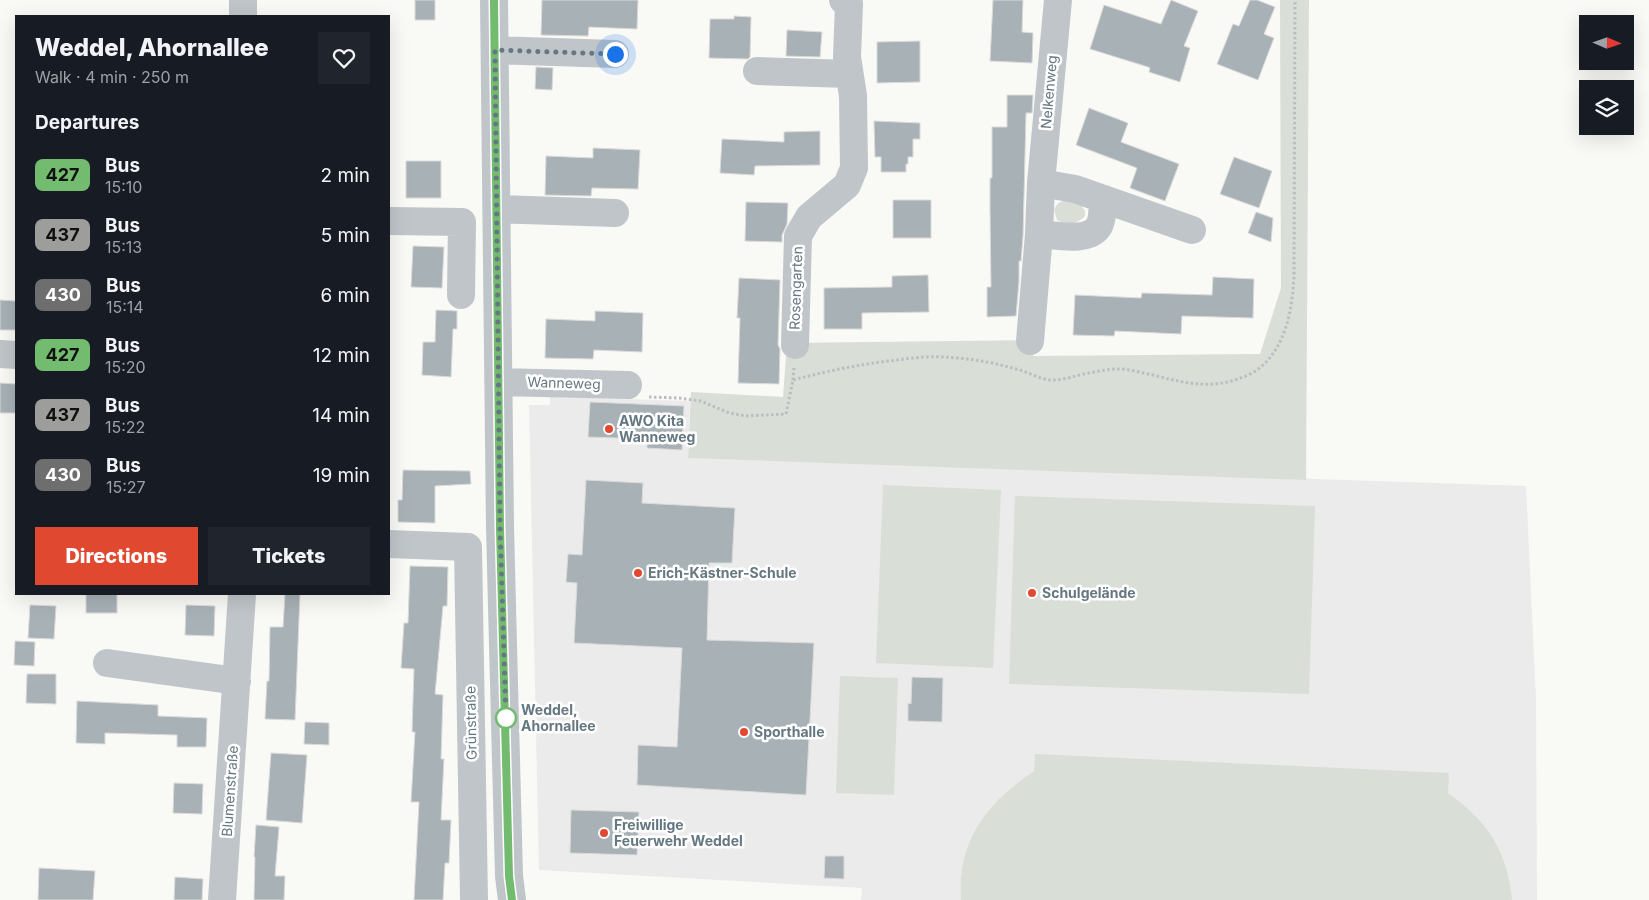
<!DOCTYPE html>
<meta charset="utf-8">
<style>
:root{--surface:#171b24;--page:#20242c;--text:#f1f3f6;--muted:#9ea1a6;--accent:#e04930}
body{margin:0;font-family:Inter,sans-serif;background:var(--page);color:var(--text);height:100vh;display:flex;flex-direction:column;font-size:19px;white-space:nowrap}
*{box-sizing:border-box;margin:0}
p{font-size:16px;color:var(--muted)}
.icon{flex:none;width:28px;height:28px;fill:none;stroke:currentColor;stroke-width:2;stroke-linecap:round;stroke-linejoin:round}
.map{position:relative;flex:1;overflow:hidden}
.drawer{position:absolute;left:15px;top:15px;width:375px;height:580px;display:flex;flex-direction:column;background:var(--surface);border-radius:0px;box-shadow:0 5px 20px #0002}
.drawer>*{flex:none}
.badge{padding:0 10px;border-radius:8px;font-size:18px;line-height:32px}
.needle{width:32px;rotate:92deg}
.controls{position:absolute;left:1579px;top:15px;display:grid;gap:10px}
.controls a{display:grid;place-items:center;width:55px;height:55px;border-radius:0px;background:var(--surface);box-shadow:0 5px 20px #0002;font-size:25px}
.you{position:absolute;width:25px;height:25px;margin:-12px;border:4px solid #fff;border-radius:50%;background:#1a73e8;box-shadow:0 0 0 8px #1a73e833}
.map>.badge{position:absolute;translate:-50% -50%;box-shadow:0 0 0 2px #fff}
h2{padding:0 20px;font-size:19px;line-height:45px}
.round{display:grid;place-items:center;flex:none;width:52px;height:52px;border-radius:0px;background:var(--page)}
.headline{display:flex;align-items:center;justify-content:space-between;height:85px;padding:0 20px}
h1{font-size:24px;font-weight:800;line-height:38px}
.cta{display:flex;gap:10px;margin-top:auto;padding:10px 20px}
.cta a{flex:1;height:58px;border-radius:0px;background:var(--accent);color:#fff;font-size:20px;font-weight:800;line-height:58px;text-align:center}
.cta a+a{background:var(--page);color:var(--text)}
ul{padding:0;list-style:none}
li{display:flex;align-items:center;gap:15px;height:60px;padding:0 20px}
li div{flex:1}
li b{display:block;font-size:19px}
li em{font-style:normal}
li .badge{min-width:55px;font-weight:700;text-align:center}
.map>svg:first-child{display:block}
.built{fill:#eaebea}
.green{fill:#d9ded6}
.building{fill:#a7b1b6;stroke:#dbdad9}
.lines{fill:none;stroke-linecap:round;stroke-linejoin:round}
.path{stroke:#bbbec1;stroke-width:3;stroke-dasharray:2.5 2.5;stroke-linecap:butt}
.minor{stroke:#c0c5c9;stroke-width:28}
.line-casing{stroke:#fff;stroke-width:11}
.line{stroke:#72bb6f;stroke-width:8}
.walk{stroke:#657781;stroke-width:5;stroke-dasharray:0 9}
.poi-dot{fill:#e04930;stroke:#fff;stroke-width:2}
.stop-dot{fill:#fff;stroke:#72bb6f;stroke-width:2.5}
.labels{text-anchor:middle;stroke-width:5;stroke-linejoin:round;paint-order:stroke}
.street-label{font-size:14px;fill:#657781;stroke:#fff}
.poi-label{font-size:14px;font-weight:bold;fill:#657781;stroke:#fff;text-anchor:start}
.stop-label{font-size:14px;font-weight:bold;fill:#657781;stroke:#fff;text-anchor:start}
</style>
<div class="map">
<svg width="1649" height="900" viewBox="0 0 1649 900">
<rect width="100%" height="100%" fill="#f9f9f6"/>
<!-- built -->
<path class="built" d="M550,397L690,401L688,458L1526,486L1536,700L1537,900H861L862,888L539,870L529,405H550Z"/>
<!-- green -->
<path class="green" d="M1280,0H1309L1306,480L688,458L691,392L783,397L787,343L1034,340L1033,356L1260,354L1281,288Z
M1068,200L1079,202L1085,211V216C1077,224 1067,226 1057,220L1054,210C1057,203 1060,201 1068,200Z
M883,485L1001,490L993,668L876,663Z
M1015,496L1315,506L1309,694L1009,684Z
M840,676L898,678L894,795L836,793Z
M1035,754L1449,773L1448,793C1488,822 1507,850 1512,900H961C957,840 987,803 1034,771Z"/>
<!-- building -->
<path class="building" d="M415,0H435V20H415Z
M542,0H638L637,29L589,27L588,36L541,35Z
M993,0H1023L1022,32L1033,33L1032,63L990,61Z
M1171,0L1198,11L1184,46L1190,48L1180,82L1149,72L1150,68L1148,67L1090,49L1104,5L1161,24Z
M1250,0H1257L1275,7L1264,34L1274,38L1258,80L1217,64L1233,24L1239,26Z
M734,16L751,17L750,57L748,59L709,58L710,19H734Z
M787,30L822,32L820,57L786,56Z
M920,41V82L877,83V42Z
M536,67L553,68L552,90L535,89Z
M1007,95H1033L1032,113H1026L1023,236L1021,261H1019V281L1016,316L987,317V287H991L990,209V178H992V127H1007Z
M1089,108L1128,123L1121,142L1179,164L1165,201L1130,188L1137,168L1076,145Z
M874,121L920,123V139H913V157H908V164H906V172H881V157H875Z
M820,131V165L755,166L754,175L720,173L722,139L784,142V132Z
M593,148L640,150L638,189L592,188L591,196L545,195L546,156L593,158Z
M1234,157L1272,171L1259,208L1220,194Z
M406,161H441V198H406Z
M893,200H931V238H893Z
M746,202L788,203L787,224L782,235V242L745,241Z
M1256,212L1273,218L1271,242L1248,233Z
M413,246L444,247L442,288L411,287Z
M928,275L929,312L862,313V329H824V288L892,287V276Z
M1213,277L1254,279L1253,318L1182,316L1181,334L1115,331L1114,336L1073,335L1075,295L1141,298L1142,293L1212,295Z
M739,278L780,280L778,345L780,349L779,384L738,383L740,318H737Z
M0,300L16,301V330H0Z
M436,310L457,311V329H453L451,377L422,375L423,342H435Z
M595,311L643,313L642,352L594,350L593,359L545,358L546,319L595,321Z
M0,383L16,384V413H0Z
M590,402L684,406L682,450L647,448V439L588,437Z
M403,470L470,471L471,484L435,486V523L398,522V500H402Z
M586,480L643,483L642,503L735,508L732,563H709L707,640L814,643L806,795L637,785L638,745L677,747L682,648L574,643L577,583L566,582L568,554L582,555Z
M410,566L448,567L447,606H443L435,694L443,695L441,759H444L441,820H451L449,863H445L443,900H414L419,802H411L415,732H412L414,669L401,668L404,623H408Z
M86,594H117V613H86Z
M285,594H300L295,720L265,719L267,681H269L270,627H283Z
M30,605L56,606L54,639L28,638Z
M186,605L215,606L214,636L185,635Z
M15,641L35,642L34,666L14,665Z
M27,674H56V704L26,703Z
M912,677L943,678L942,722L908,721V703L911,704Z
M77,701L158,705V716L207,718L206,747H177V735L105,733V744L76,743Z
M305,722L329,723V745L304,744Z
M271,753L307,755L302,823L266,820Z
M174,783L203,784L202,814L173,813Z
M571,810L639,812L637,855L570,853Z
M256,825L279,827L275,876H285L284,900H254L255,857H254Z
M825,856H844V879L824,878Z
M39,868L95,871L93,900H38Z
M175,877L203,879L202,900H174Z"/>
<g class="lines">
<!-- path -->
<path class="path" d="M793,380L794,368
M649,397L679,398L701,401L729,413L746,416L786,414L793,380C827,371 861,364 897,360C912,358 927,356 942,357C967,358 992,362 1016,369C1026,371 1035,377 1045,379C1059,383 1075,375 1089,373C1099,371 1109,369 1119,369C1130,369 1142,373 1153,375C1188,384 1217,391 1252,373C1285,354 1292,311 1294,277L1295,0"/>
<!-- minor -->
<path class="minor" d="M243,0V16
M494,0L500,528L509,876L512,900
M495,50L615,54
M757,71L849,74
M1041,183L1075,189L1192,230
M497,209L615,213
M389,221L462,222L461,295
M1039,234C1056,235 1089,243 1099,226C1103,219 1102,208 1104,199
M1030,341L1039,234L1041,183L1058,0
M795,345L798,236L809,217L847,185L854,168L853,96L847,57L849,4L843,0
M0,354L16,355
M500,382L628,385
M389,544L468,547L474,900
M107,663L237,681
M222,900L242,594"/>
</g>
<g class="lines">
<defs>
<path id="line" d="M494,0L500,528L509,876L512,900"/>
</defs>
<!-- line casing -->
<use href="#line" class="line-casing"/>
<!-- line -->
<use href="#line" class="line"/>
<!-- walk -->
<path class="walk" d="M506,718L500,528L495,50L615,54"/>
</g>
<!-- markers -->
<g class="poi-dot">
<circle cx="609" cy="429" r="5"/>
<circle cx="638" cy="573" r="5"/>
<circle cx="1032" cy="593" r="5"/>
<circle cx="744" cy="732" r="5"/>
<circle cx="604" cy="833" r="5"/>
</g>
<circle class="stop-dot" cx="506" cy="718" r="10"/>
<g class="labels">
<!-- street labels -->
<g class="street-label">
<text transform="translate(1049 92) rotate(-85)" y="5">Nelkenweg</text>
<text transform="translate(796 288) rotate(-88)" y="5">Rosengarten</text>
<text transform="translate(564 383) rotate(2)" y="5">Wanneweg</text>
<text transform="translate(471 723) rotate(-91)" y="5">Grünstraße</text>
<text transform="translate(230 791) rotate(-86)" y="5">Blumenstraße</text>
</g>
<!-- poi labels -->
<g class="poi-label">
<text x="619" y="426">AWO Kita<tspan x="619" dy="16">Wanneweg</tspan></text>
<text x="648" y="578">Erich-Kästner-Schule</text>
<text x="1042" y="598">Schulgelände</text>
<text x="754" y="737">Sporthalle</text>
<text x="614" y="830">Freiwillige<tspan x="614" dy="16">Feuerwehr Weddel</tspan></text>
</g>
<!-- stop labels -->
<g class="stop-label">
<text x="521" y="715">Weddel,<tspan x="521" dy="16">Ahornallee</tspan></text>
</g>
</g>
</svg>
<div class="controls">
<a><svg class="needle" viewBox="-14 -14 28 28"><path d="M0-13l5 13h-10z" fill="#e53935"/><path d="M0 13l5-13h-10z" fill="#9ea1a6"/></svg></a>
<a><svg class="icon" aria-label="layers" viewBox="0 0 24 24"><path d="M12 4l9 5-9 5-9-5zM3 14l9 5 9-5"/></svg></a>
</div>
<div class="you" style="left:615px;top:54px"></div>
<section class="drawer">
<div class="headline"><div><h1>Weddel, Ahornallee</h1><p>Walk · 4 min · 250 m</p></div><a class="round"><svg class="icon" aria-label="heart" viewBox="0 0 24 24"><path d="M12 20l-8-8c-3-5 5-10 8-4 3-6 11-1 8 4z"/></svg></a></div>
<h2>Departures</h2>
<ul>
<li><span class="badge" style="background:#72bb6f;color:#111">427</span><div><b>Bus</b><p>15:10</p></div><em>2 min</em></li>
<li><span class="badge" style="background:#9d9d9c;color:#111">437</span><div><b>Bus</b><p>15:13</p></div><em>5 min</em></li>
<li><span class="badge" style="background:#6e6e6e;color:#fff">430</span><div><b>Bus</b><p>15:14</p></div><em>6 min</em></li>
<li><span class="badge" style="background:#72bb6f;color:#111">427</span><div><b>Bus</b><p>15:20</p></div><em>12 min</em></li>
<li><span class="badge" style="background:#9d9d9c;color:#111">437</span><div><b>Bus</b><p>15:22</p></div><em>14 min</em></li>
<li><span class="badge" style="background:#6e6e6e;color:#fff">430</span><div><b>Bus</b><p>15:27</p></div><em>19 min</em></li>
</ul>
<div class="cta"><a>Directions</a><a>Tickets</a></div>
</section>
</div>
